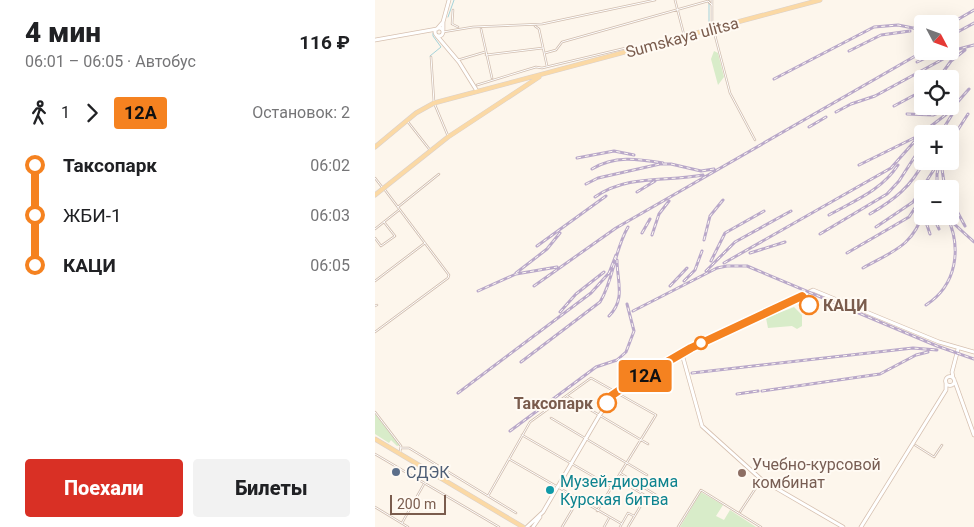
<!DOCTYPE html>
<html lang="ru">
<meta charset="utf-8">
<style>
:root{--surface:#fff;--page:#f2f2f2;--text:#202124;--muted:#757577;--accent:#d93025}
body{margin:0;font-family:Roboto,sans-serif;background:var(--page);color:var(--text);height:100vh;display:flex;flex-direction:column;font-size:19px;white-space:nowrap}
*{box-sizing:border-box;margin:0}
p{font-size:16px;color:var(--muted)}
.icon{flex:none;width:28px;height:28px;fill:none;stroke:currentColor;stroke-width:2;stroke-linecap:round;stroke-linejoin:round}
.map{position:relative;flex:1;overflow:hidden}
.side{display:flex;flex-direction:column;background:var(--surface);width:375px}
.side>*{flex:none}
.badge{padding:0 10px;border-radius:4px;font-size:18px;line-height:32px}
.needle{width:32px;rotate:131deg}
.buttons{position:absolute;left:539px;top:15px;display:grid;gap:10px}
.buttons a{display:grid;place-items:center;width:45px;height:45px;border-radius:5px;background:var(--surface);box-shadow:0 5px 20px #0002;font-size:25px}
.scale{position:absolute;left:15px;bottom:12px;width:56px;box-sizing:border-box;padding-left:5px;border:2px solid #7a5c4d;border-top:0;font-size:14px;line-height:18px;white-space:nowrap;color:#7a5c4d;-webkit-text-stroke:4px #fffaf3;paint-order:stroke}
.map>.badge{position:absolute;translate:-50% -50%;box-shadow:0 0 0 2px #fff}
.legs{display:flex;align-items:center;gap:8px;height:55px;padding:0 25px;font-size:16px}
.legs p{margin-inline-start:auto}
.summary{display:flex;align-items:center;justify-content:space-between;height:85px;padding:0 25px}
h1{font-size:28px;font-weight:800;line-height:38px}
.cta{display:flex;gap:10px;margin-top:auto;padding:10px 25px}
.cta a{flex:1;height:58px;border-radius:5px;background:var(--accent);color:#fff;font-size:20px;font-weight:800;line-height:58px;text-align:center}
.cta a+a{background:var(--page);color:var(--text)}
ul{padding:0 25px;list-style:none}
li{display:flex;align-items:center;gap:18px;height:50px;font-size:19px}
li i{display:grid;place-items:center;width:8px;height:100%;margin:0 6px;background:currentColor}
li i::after{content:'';width:12px;height:12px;margin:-6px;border:4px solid;border-radius:50%;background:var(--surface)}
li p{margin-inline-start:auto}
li:first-child i{background:linear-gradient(#0000 50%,currentColor 0)}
li:last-child i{background:linear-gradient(currentColor 50%,#0000 0)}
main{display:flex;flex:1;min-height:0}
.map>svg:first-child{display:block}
.green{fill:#d8ecc9}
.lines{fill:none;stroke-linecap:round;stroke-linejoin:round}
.stream{stroke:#a5d3da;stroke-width:1}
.street-casing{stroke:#d1beb0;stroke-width:2.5}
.secondary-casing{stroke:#d6c0b0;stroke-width:4.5}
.primary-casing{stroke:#dad1cd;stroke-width:5}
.street{stroke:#fff;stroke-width:1}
.secondary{stroke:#fff;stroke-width:3}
.primary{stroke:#fbd9a5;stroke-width:4}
.rail-casing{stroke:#b9a8c9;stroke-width:3}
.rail{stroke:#fffaf3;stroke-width:1;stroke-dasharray:4;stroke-linecap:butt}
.line-1-casing{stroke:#fff;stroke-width:11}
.line-1{stroke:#f58220;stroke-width:8}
.stop-1-dot{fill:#fff;stroke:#f58220;stroke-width:2.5}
.service-dot{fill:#5c6f8a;stroke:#fffaf3;stroke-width:2}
.education-dot{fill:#8d6e63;stroke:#fffaf3;stroke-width:2}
.culture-dot{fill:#0f9aa8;stroke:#fffaf3;stroke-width:2}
.labels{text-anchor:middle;stroke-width:4;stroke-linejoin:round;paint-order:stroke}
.street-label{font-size:16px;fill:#7a5c4d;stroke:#fffaf3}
.stop-label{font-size:16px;font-weight:bold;fill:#7a5c4d;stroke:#fffaf3;text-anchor:start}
.education-label{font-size:16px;fill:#785e54;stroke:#fffaf3;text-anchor:start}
.service-label{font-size:16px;fill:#4e5e75;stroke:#fffaf3;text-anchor:start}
.culture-label{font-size:16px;fill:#0d838f;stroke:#fffaf3;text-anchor:start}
</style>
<main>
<section class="side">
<div class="summary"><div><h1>4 мин</h1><p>06:01 – 06:05 · Автобус</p></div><b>116 ₽</b></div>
<div class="legs"><svg class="icon" aria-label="walk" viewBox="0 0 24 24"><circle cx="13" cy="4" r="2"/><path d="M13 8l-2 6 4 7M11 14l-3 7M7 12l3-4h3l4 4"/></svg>1<svg class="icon" aria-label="forward" viewBox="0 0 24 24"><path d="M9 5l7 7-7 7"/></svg><b class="badge" style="background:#f58220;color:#111">12А</b><p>Остановок: 2</p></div>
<ul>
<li><i style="color:#f58220"></i><b>Таксопарк</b><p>06:02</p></li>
<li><i style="color:#f58220"></i><span>ЖБИ-1</span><p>06:03</p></li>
<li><i style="color:#f58220"></i><b>КАЦИ</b><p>06:05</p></li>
</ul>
<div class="cta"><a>Поехали</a><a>Билеты</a></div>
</section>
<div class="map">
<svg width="599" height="527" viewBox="0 0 599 527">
<rect width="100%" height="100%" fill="#fdf6ec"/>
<!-- green -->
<path class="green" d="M339,51L343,53L349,77L343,85L336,59Z
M419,307L427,315V326L422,329L417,326L393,328L391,318Z
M0,414L25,445L22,446L16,440L14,443L0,434Z
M326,492L348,505L341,516L349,520L355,510L381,527H305Z"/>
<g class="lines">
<!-- stream -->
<path class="stream" d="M73,17L79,0
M334,23V0
M55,56L66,47L58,36V33"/>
<defs>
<path id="street" d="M300,0L309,35
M337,0V24L355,93L380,140
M78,10L77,24L83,27
M160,26L164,29L172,66
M106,29L117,78
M68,32L98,27L167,24L280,0
M170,53L181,50L187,42L333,1L337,5
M111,55L168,48
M56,57L59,102
M83,60L110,52
M102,85L161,67L167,68L255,47V50
M60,105L73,136
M33,122L55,150
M0,178L7,187
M23,207L64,174
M0,229L24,210
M0,238L6,246L20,236L9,222
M0,281L50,243
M0,306L2,305
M0,332L73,278L74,275L10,190
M192,396L273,444
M0,412L26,446L25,452
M176,418L272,475
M147,435L237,487
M540,445L559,457L567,445
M26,448H34L141,513
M0,454L124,527
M134,459L247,524
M242,479L278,500L281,495L245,473
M113,496L155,422L216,378L239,391
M0,507L33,527
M222,511L281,415L242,393
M365,512L386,480
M27,523L49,484
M187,527L203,500
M229,527L234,518
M245,527L253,513L259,516
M253,527L271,497
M303,527L326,490L386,527"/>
<path id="secondary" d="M60 32a4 4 0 1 1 8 0a4 4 0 1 1-8 0Z
M68,30V22L74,0
M62,36L84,62L102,91
M0,40L62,29L68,22
M307,354L327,426L387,480L468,527
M570.5 381a4.5 4.5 0 1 1 9 0a4.5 4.5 0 1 1-9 0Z
M578,378L577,372L583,349
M580,382L599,435
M152,527L168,512L224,416L241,392L316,348L438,290L564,342L599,352
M158,527L165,517
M486,527L571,390V382"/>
<path id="primary" d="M0,147L41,113L59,103L445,0
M0,195L73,137L164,77
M0,439L148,527"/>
</defs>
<!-- street casing -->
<use href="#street" class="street-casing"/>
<!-- secondary casing -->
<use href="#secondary" class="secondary-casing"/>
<!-- primary casing -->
<use href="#primary" class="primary-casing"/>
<!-- street -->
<use href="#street" class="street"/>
<!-- secondary -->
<use href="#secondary" class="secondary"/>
<!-- primary -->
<use href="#primary" class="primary"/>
<defs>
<path id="rail" d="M575,24L599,10
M575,36L599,23
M474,51L506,35L535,31
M542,62L553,57L599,45
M399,79L499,27L523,25L548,30
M563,79L576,61L590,50
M519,106L547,91
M461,112L476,104L500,96L570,58
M532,114L558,115L573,109
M434,127L451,117
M565,134L578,113
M575,142L593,114
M202,158L239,151L259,155
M484,165L543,136L573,113L594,89
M217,169C240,155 263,159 288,163
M567,169L570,189
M211,184L223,178L285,164H296L326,171L339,169
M562,189V174L565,161
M262,192L280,181
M220,197C253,174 291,182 328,175
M575,198L590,226
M495,214C519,200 537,186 549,161
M454,215C479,201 507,190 523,165
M549,216L555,234
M558,216L564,229
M577,222L599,242
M501,227L538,202L560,168
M267,233L275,219
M445,234L512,194L524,181L548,144
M277,235L284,214L294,201
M329,240L335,216L348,200
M162,246L231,196
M375,253L410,242
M472,253L534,217L548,196
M336,261L350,233L389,211
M349,263L516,168L547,133
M488,268C516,252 539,246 548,212
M331,271L360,242L416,211
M141,273L172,249L185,233
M309,281L320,270L327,251
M159,286L241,228L549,51
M295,286L312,268
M103,291L141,274L182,267
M551,305C582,285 587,248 572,216
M258,311L342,268L352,266H372L562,346L599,359
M185,312L201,294L229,272
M234,316C251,299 242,281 242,260
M146,362L225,302C239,279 239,251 253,227
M317,373L538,348L562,350
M387,391L505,374L541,355L553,352
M83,393L216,293L234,273L241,255
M362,394L383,391
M135,431L221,367L242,360L251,352L259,331L252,304"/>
</defs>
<!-- rail casing -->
<use href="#rail" class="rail-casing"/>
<!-- rail -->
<use href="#rail" class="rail"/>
</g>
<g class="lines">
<defs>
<path id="line-1" d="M232,403L236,396L249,387L316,348L427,296L434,305"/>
</defs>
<!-- line-1 casing -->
<use href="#line-1" class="line-1-casing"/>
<!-- line-1 -->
<use href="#line-1" class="line-1"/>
</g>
<!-- markers -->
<g class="stop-1-dot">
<circle cx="434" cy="305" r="9"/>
<circle cx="326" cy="343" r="6"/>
<circle cx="232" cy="403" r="9"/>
</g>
<circle class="service-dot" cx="21" cy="472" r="5"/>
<circle class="education-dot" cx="367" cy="473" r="5"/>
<circle class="culture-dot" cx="175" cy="490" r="5"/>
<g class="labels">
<!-- street labels -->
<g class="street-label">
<text transform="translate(307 37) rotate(-15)" y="6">Sumskaya ulitsa</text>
</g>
<!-- stop labels -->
<g class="stop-label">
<text x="448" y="311">КАЦИ</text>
<text x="218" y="409" text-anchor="end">Таксопарк</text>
</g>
<!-- education labels -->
<g class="education-label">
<text x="377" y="470">Учебно-курсовой<tspan x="377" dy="18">комбинат</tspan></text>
</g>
<!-- service labels -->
<g class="service-label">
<text x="31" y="478">СДЭК</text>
</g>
<!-- culture labels -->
<g class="culture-label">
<text x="185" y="487">Музей-диорама<tspan x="185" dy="18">Курская битва</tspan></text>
</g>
</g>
</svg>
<div class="buttons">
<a><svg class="needle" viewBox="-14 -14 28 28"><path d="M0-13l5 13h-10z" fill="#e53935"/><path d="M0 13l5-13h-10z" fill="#757577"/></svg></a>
<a><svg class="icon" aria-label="locate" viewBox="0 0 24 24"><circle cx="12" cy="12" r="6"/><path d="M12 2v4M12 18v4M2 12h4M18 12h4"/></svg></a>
<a>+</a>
<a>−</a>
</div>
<div class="scale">200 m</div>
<b class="badge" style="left:270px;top:376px;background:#f58220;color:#111">12А</b>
</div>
</main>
